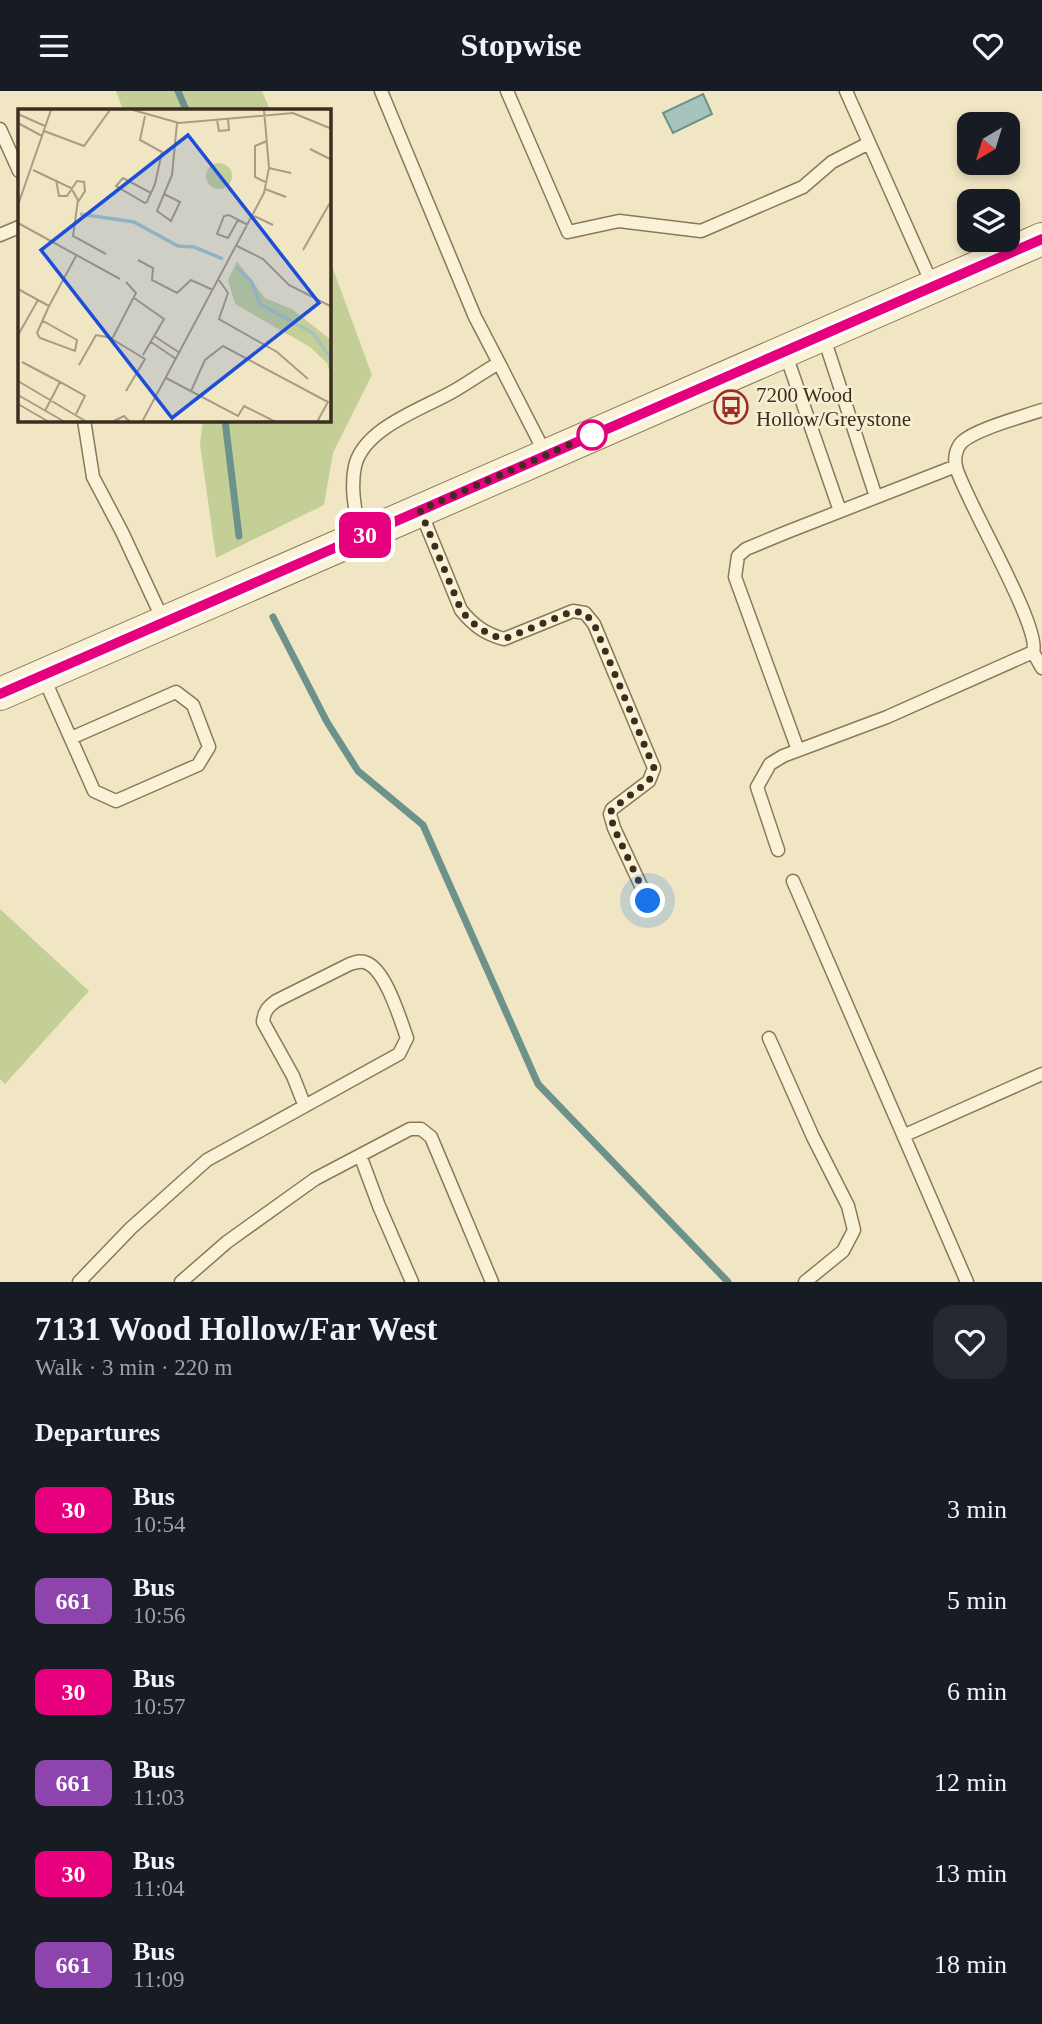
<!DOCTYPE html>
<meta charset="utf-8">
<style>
:root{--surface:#171b24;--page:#242831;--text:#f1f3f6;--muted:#9ea1a6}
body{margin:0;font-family:"Times New Roman",serif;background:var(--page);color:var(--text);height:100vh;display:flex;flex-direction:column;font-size:26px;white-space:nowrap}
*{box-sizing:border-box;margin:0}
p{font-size:23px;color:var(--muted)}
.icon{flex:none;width:38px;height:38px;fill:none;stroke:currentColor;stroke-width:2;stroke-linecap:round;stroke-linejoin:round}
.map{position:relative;height:1191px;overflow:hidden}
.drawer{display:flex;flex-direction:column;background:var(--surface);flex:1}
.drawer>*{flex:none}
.badge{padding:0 14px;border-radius:10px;font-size:24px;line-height:46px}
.needle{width:46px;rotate:218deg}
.tools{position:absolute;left:957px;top:21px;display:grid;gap:14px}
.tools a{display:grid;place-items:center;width:63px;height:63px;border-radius:14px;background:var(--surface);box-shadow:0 4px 10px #0003;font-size:35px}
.you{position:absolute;width:35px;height:35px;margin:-18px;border:5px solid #fff;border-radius:50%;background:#1a73e8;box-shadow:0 0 0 10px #1a73e833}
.map>.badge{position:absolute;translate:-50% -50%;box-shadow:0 0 0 4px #fff}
h2{padding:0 35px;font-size:26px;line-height:63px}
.round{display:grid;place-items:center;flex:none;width:74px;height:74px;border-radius:21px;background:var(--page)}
.overview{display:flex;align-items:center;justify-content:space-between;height:119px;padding:0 35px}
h1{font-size:33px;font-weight:700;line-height:52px}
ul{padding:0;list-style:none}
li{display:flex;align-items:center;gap:21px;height:91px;padding:0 35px}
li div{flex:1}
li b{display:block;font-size:26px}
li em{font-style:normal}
li .badge{min-width:77px;font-weight:700;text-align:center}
header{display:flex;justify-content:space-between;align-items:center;height:91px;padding:0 35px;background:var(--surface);font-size:32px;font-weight:700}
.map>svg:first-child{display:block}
.green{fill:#c4cf97}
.water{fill:#a6c3bd;stroke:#6c928b;stroke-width:2}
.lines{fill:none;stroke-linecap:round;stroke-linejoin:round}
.stream{stroke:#6c928b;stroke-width:7}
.service-casing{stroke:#8c7859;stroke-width:15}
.tertiary-casing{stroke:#8c7859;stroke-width:34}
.service{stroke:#faf2d7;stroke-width:12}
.tertiary{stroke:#faf2d7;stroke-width:32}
.line-casing{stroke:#fff;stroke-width:16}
.line{stroke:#e6007e;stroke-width:10}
.walk{stroke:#3b2e1e;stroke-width:7;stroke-dasharray:0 12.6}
.stop-dot{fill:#fff;stroke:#e6007e;stroke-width:3.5}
.labels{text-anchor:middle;stroke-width:5;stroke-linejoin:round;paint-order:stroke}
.poi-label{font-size:21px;fill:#3b2e1e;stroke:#f7efd4;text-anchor:start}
.inset-river{fill:none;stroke:#a6c3bd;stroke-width:3.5}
.inset-road{fill:none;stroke:#a89c82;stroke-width:2}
.view{fill:#1d4ed8;fill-opacity:0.15;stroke:#1d4ed8;stroke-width:3.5}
.inset-edge{fill:none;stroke:#3b2e1e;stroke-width:3.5}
</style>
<header><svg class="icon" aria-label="menu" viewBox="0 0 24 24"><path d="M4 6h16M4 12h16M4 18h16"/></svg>Stopwise<svg class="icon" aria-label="heart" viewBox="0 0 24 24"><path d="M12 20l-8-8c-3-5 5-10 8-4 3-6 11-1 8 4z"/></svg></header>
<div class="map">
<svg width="1042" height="1191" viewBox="0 0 1042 1191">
<rect width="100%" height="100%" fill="#f0e6c4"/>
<!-- green -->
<path class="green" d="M116,0H262L270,19H123Z
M329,167L372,284L333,362L324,414L216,467L200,353L203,329H329Z
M0,818L89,900L5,993L0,988Z"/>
<!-- water -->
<path class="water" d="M703,3L712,23L673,42L663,22Z"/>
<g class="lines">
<!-- stream -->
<path class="stream" d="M178,0L186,19
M225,329L239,445
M273,526L327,631L358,680L423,734L538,993L728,1191"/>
<defs>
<path id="service" d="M507,0L568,141L619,130L701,140L803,96L832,71L869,52
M846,0L933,195
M0,38L19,80
M0,144L19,136
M823,244L876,406
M785,261L840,420
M499,272L546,364
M84,329L93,386L122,441L164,531
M420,419L461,519C473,534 485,543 504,548L573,520L585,522L594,533L654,677L649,690L612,718L610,723L614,737L648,810
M360,445C356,422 350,399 355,375C364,337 422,318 452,301C468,292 483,281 499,272L475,226L381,0
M1033,561L1042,577
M43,585L94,700L116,710L198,674L209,656L193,614L176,601L71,647
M798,659L735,486L738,465L746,458L787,441L956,375
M778,759L757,696L770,673L783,665L887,626L1033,561C1042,537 965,409 956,376C954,367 956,357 962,351C976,338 1022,326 1042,319
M793,790L967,1191
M769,947L813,1046L848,1115L854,1139L843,1160L805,1191
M905,1044L1042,983
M360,1064L379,1115L412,1191
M79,1191L131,1137L207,1069L399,963L407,947C400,928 386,880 367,872C361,869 356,871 350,873L276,910C268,916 264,920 263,931L293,985L304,1013
M181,1191L227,1151L315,1088L410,1038H421L431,1046L492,1191"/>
<path id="tertiary" d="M0,603L1042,148"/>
</defs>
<!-- service casing -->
<use href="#service" class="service-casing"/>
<!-- tertiary casing -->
<use href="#tertiary" class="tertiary-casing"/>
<!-- service -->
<use href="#service" class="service"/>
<!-- tertiary -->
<use href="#tertiary" class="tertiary"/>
</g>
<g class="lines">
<defs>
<path id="line" d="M0,603L1042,148"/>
</defs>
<!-- line casing -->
<use href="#line" class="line-casing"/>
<!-- line -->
<use href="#line" class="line"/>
<!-- walk -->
<path class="walk" d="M592,344L420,419L461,519C473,534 485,543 504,548L573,520L585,522L594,533L654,677L649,690L612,718L610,723L614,737L648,810"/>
</g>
<!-- icons -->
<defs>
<symbol id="bus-ring" viewBox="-11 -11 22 22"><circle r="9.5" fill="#f7efd4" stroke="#9e2e26" stroke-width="1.5"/><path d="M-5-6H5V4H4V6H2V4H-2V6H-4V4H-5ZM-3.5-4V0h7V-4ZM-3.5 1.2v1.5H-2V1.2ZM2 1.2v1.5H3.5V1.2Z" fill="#9e2e26"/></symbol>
</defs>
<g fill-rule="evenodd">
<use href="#bus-ring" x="712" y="297" width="38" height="38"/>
</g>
<!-- markers -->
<circle class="stop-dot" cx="592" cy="344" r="14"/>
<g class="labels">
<!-- poi labels -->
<g class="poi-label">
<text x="756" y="311">7200 Wood<tspan x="756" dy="24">Hollow/Greystone</tspan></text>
</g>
</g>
<!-- overview -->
<g transform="translate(18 18)">
<rect width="313" height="313" fill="#f0e6c4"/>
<path d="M188 67a13 13 0 1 1 26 0a13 13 0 1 1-26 0ZM219,152L247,189L274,200L313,231V267L309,254L292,238L217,195L210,171Z" fill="#c4cf97"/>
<path class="inset-river" d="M62,105L116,113L160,137L176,138L205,150M218,158L233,172L242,195L295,224L314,251"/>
<path class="inset-road" d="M115,1L161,14L275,4L314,20M0,5L27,17M127,7L122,31L144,43L137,75L133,84L131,88L129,93L127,94L98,77L105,69L133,84M199,11L201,22L211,21L210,10M0,14L24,27M26,22L66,37L92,1M292,40L314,51M251,59L273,64M15,61L53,79L60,91L55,127L88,145M38,71L41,87H49L59,72L66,73L67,82L60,93M249,74L237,68V37L249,32M247,80L268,88M146,85L162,93L153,112L139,102L154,66L159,14M0,96L33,1M236,107L255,116M220,111L210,129L199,125L206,107L211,106L230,116M0,114L102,170M219,137L245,150L271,176L314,198M285,141L313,92M120,151L135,159L134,171L159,184L173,171L195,181M201,171L210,184L201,210L259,243L290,270M108,173L118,184L94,230L127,250L108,282M0,180L31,197M116,189L146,210L125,246M25,212L59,231L57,242L22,229L19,224L31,197L58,147M0,226L20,191M136,227L162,244M133,233L158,250M4,253L42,273M61,256L78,226L94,229M148,269L220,307L226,297L258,313M0,272L69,313M173,282L187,251L205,237L310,293L299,313M0,286L47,313M0,295L31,313M27,302L42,273L67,287L58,305M94,313L106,307L112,313M124,313L246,84L251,59L246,1"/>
<path class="view" d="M170,26L301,194L154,309L23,141Z"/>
<rect width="313" height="313" class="inset-edge"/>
</g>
</svg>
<div class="tools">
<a><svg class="needle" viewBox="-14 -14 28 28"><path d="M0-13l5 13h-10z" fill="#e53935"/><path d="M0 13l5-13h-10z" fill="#9ea1a6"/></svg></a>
<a><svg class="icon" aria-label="layers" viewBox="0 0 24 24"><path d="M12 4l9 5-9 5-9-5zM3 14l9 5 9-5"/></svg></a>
</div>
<div class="you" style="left:648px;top:810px"></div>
<b class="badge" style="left:365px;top:444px;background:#e6007e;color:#fff">30</b>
</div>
<section class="drawer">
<div class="overview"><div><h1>7131 Wood Hollow/Far West</h1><p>Walk · 3 min · 220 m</p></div><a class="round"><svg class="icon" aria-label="heart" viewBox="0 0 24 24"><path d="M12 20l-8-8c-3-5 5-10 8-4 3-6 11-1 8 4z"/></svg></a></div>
<h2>Departures</h2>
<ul>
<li><span class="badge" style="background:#e6007e;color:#fff">30</span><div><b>Bus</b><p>10:54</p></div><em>3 min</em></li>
<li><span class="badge" style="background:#8e44ad;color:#fff">661</span><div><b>Bus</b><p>10:56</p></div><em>5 min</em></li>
<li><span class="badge" style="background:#e6007e;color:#fff">30</span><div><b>Bus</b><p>10:57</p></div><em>6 min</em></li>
<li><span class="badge" style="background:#8e44ad;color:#fff">661</span><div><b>Bus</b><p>11:03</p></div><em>12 min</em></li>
<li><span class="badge" style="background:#e6007e;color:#fff">30</span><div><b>Bus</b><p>11:04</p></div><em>13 min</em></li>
<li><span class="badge" style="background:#8e44ad;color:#fff">661</span><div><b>Bus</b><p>11:09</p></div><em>18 min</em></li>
</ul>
</section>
